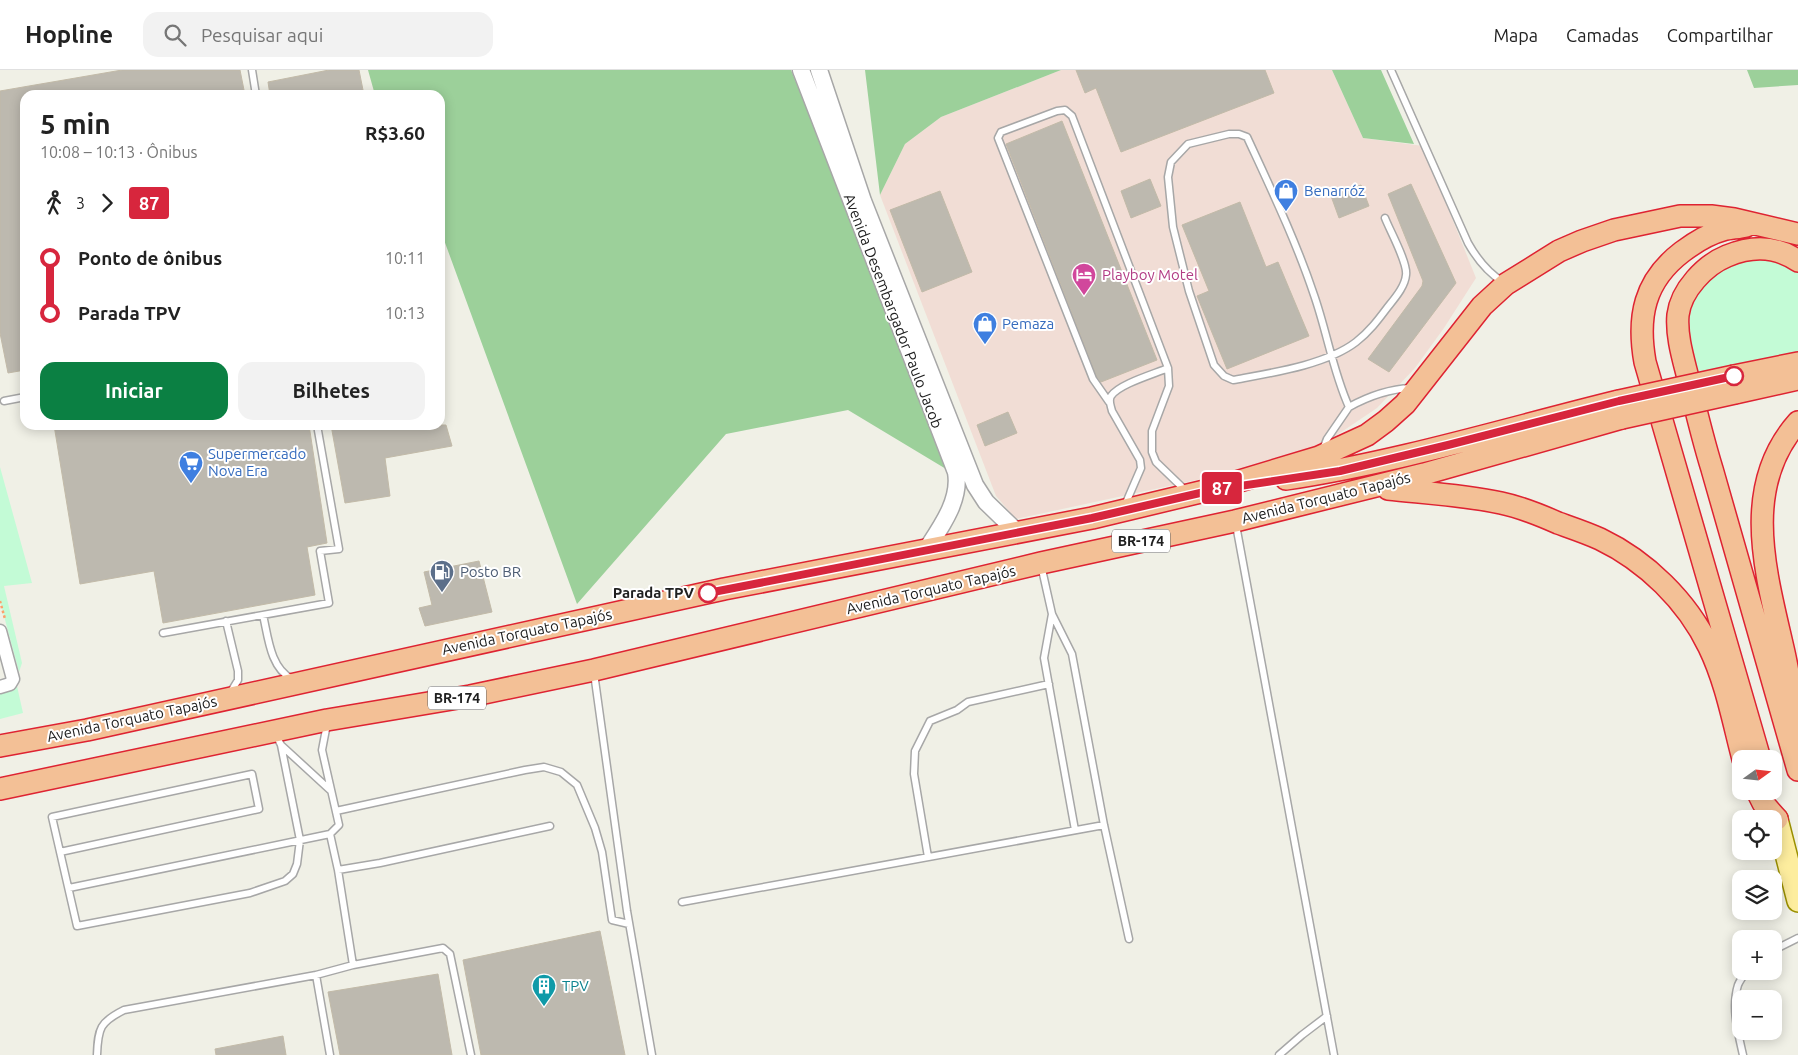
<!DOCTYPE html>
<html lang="pt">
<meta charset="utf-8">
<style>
:root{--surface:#fff;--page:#f2f2f2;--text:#222;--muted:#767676;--line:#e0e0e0;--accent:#0b8043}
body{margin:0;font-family:Ubuntu,sans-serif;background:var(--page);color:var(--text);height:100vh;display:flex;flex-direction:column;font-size:19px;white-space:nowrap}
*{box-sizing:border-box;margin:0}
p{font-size:16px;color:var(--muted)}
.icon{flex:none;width:28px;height:28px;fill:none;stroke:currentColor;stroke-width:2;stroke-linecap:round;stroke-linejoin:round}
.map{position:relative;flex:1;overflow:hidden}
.drawer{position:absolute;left:20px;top:20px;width:425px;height:340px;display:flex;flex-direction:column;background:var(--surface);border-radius:15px;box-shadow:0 2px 12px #0003}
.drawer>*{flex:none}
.badge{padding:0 10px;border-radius:4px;font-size:18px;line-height:32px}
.needle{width:32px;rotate:75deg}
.buttons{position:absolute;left:1732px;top:680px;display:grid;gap:10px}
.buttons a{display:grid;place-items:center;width:50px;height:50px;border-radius:10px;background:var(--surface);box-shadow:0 2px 12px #0003;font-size:25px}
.map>.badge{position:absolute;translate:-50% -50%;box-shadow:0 0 0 2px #fff}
.legs{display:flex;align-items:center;gap:8px;height:55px;padding:0 20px;font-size:16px}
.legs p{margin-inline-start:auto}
.summary{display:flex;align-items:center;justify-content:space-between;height:85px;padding:0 20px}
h1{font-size:28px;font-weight:700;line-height:38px}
.button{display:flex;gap:10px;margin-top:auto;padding:10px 20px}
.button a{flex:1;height:58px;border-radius:15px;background:var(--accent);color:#fff;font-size:20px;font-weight:700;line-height:58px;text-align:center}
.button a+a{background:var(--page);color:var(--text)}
ul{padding:0 20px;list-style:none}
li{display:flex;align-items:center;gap:18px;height:55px;font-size:19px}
li i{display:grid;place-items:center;width:8px;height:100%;margin:0 6px;background:currentColor}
li i::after{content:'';width:12px;height:12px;margin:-6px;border:4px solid;border-radius:50%;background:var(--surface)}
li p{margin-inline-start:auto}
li:first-child i{background:linear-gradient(#0000 50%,currentColor 0)}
li:last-child i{background:linear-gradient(currentColor 50%,#0000 0)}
header{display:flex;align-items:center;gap:30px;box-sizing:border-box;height:70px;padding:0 25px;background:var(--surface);border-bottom:1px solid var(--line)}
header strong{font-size:24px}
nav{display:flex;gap:28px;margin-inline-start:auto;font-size:18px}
.search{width:350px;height:45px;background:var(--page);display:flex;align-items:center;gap:12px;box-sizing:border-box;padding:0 18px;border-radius:15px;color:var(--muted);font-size:19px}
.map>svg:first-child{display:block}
.commercial{fill:#f1ddd5}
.forest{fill:#9cd09a}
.park{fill:#c3fbd6}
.building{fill:#bdb9af;stroke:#c2baa8}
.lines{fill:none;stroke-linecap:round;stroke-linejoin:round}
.service-casing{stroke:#a7a7a7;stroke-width:9}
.minor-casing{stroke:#a7a7a7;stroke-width:15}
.tertiary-casing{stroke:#a7a7a7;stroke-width:19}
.primary-casing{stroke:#9b9000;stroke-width:24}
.trunk-casing{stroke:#de2332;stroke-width:24}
.path{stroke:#fca06b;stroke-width:2.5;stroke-dasharray:2.5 2.5;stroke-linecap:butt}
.service{stroke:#fff;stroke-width:6}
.minor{stroke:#fff;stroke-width:12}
.tertiary{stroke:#fff;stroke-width:16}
.primary{stroke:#fded9e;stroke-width:21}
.trunk{stroke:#f3c096;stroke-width:21}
.trunk-bridge-casing{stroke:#de2332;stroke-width:24;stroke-linecap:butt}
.trunk-bridge{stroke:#f3c096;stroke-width:21}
.line-1-casing{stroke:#fff;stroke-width:11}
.line-1{stroke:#d7263d;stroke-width:8}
.stop-1-dot{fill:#fff;stroke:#d7263d;stroke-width:2.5}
.labels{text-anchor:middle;stroke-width:4;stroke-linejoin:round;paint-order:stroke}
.shield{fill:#fff;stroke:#636363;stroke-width:1}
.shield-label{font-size:14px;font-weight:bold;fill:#202020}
.shop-label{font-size:15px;fill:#366cbe;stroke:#fff;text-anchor:start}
.hotel-label{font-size:15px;fill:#b23c85;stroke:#fff;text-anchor:start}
.street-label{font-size:15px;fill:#202020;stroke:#fff}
.service-label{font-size:15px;fill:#4e5e75;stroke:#fff;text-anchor:start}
.stop-label{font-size:15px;font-weight:bold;fill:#202020;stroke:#fff;text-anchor:end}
.culture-label{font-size:15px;fill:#0d838f;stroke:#fff;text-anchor:start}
</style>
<header>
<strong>Hopline</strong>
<div class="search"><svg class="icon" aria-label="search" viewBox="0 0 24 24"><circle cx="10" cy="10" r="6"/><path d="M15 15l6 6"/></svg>Pesquisar aqui</div>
<nav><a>Mapa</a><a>Camadas</a><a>Compartilhar</a></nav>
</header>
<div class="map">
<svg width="1798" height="985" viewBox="0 0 1798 985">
<rect width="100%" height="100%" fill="#f0f0e6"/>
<!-- commercial -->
<path class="commercial" d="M1061,0H1332L1363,68L1423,76L1476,208L1444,258L1415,298L1377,338L1331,369L1276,393L1016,449L996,426L880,125L905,74L941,47Z"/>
<!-- forest -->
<path class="forest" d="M368,0H791L956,405L848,340L726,364L577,534L440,159V25H375Z
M865,0H1061L941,47L905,74L880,125Z
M1332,0H1381L1414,74L1363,68Z
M1747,0H1798V15L1754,18Z"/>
<!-- park -->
<path class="park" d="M1763,188L1780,192L1798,203V285L1697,306C1694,294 1688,280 1687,268C1686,250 1696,215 1711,204C1723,195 1748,191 1763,188Z
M0,397L32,513L4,516L22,593L19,602L0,531Z
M17,616L23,643L0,649V621Z"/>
<!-- building -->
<path class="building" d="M122,0H240L245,25H25V300L8,303L0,263V21Z
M329,0H359L364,25H270L268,12Z
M1076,0H1265L1274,23L1121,82L1096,18L1085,23Z
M1062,51L1157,290L1101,312L1097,307L1006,74Z
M1150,109L1161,136L1131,148L1121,121Z
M1411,114L1456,213L1389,302L1368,289L1422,216L1423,211L1388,124Z
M1361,115L1369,136L1339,148L1331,126Z
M940,121L972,202L922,222L890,140Z
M1240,132L1266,197L1278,192L1309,266L1227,299L1197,226L1209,221L1182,155Z
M1008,342L1017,363L985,376L977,355Z
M54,355H309L327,473L307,477L315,525L163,553L154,501L80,514Z
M331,355H446L452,376L385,388L390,426L345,433Z
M479,491L492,542L425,556L419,538L432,535L424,502Z
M600,861L625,985H481L463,890Z
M438,904L452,985H340L328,922Z
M283,966L286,985H216L215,979Z"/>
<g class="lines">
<defs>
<path id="service" d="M252,0L256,25
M1391,0L1468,173C1477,189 1487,202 1503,212
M4,331L25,327
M1109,332L1093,309L998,68L1001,62L1057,41L1065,40L1072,46L1168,298L1169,316L1152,361V382L1156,392L1186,421
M1349,337C1369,326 1388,319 1411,318
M1323,379L1327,369L1349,337C1333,302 1327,262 1314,225C1296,171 1271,119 1247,67L1239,64H1229L1188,74L1171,92L1168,107L1173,157L1189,221L1214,295L1224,306L1233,310C1271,303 1326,295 1356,272C1369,262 1378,250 1387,238C1394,229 1405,217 1406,205C1408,193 1390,161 1385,148
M1125,435L1141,398L1140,390L1112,341C1111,336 1108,331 1111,326C1119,314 1154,304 1168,298
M1236,455L1334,985
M1041,495L1052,544L1072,584L1104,755L1129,869
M1052,544L1044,588L1075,760
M263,545C268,566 270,598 292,609
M226,551L238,601V610L230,623
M163,563L329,533L320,481L339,479L317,355
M594,603L627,841L652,985
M281,675L330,720
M336,741L525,700L544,697L561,702L577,715L595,758L602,782L612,850L629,854
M330,764L338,800L380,793L550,756
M60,782L259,739L252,704L52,747L77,856L250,823L285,811L293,804L297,794L300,770L281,675L276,665
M928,787L914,704L915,681L930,651L957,640L968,632L1049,614
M69,818L330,764L339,755L322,680L327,654
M682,832L1104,755
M1774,880L1798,868
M353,895L443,878L450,884L471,985
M97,985C98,958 100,952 124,940L316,905
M330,985L316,905L353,895L338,800
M1279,985L1302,965L1327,946
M1743,985C1738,963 1731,937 1738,915C1740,910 1744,905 1747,901"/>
<path id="minor" d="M0,561L13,609L10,614L0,617"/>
<path id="tertiary" d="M801,0L956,402C961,430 941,457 926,480
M819,0L863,131L975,415L986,432L1018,463"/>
<path id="primary" d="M1777,749L1798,831"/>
<path id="trunk" d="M1746,156C1738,158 1730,158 1723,160C1708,164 1694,173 1682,182C1644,211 1637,247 1645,292L1760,689
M1798,191C1775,175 1751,176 1727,186C1705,195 1681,220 1678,245C1676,267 1684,291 1689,312C1696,341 1703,370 1712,399C1740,500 1769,600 1798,700
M1734,306L1798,293
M1735,323L1798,309
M1286,409C1399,392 1509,358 1619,331
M1388,419C1426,423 1464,425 1501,433C1520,437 1540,445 1558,453C1572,458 1587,463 1600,469C1646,491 1687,531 1709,577C1726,612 1733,651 1743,689
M1797,654C1792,629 1789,603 1783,578C1766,503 1740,417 1798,352
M0,676L87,660L724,519L1092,448L1213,419L1319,387L1367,365L1386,351L1405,334L1482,236L1506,214L1559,181L1582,171L1614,160L1680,146H1711L1734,149L1798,164
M0,719L327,650L470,626L594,600L1041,493L1235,451L1424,404L1622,348
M1757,721L1763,733L1777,749"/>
</defs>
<!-- service casing -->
<use href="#service" class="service-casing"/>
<!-- minor casing -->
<use href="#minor" class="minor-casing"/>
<!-- tertiary casing -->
<use href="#tertiary" class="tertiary-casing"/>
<!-- primary casing -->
<use href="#primary" class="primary-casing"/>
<!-- trunk casing -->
<use href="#trunk" class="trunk-casing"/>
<!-- path -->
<path class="path" d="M0,531L5,549"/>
<!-- service -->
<use href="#service" class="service"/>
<!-- minor -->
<use href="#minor" class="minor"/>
<!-- tertiary -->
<use href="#tertiary" class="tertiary"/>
<!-- primary -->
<use href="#primary" class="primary"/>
<!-- trunk -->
<use href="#trunk" class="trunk"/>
<defs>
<path id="trunk-bridge" d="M1619,331L1734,306
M1622,348L1735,323"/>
</defs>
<!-- trunk-bridge casing -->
<use href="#trunk-bridge" class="trunk-bridge-casing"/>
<!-- trunk-bridge -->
<use href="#trunk-bridge" class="trunk-bridge"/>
</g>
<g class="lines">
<defs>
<path id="line-1" d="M708,523L1092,448L1213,420L1340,401L1448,375L1619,331L1734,306"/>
</defs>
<!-- line-1 casing -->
<use href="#line-1" class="line-1-casing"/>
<!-- line-1 -->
<use href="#line-1" class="line-1"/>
</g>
<!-- icons -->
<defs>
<symbol id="shop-pin" viewBox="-11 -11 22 30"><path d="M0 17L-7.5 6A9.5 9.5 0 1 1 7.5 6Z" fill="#3f7fe0" stroke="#fff"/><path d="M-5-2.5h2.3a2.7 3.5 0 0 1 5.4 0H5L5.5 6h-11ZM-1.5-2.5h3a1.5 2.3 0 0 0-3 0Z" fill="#fff"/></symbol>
<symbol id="hotel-pin" viewBox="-11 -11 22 30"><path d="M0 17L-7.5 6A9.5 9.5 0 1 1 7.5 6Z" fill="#d1479c" stroke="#fff"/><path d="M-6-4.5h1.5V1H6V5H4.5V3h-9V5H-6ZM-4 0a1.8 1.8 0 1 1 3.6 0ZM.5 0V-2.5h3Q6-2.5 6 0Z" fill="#fff"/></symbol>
<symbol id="supermarket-pin" viewBox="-11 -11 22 30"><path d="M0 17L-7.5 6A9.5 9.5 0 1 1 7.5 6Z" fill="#3f7fe0" stroke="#fff"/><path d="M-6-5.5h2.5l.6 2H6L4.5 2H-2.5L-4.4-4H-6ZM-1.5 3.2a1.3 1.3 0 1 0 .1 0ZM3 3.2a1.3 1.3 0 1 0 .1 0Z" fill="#fff"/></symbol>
<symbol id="fuel-pin" viewBox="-11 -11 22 30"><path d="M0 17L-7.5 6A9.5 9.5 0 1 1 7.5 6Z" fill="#5c6f8a" stroke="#fff"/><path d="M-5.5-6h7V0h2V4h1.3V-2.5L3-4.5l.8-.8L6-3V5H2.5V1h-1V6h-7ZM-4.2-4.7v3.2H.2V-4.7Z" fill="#fff"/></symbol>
<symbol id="building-pin" viewBox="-11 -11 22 30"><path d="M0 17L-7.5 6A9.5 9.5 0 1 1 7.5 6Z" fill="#0f9aa8" stroke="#fff"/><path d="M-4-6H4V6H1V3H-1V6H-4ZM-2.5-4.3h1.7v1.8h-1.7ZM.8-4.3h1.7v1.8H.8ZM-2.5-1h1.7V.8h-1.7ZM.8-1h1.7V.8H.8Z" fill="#fff"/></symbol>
</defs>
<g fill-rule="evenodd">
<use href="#shop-pin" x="1272" y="107" width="28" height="38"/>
<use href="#hotel-pin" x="1070" y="191" width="28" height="38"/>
<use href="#shop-pin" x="971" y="240" width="28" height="38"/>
<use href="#supermarket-pin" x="177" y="379" width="28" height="38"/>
<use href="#fuel-pin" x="428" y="488" width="28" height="38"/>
<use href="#building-pin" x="530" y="902" width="28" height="38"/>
</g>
<!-- markers -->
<g class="stop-1-dot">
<circle cx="1734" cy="306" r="9"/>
<circle cx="708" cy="523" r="9"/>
</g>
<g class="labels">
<!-- shield labels -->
<g class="shield">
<rect x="1112" y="459.5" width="58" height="23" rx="4"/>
<rect x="428" y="616.5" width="58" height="23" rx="4"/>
</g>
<g class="shield-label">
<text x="1141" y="476">BR-174</text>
<text x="457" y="633">BR-174</text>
</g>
<!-- shop labels -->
<g class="shop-label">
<text x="1304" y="126">Benarróz</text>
<text x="1002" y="259">Pemaza</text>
<text x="208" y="389">Supermercado<tspan x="208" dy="17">Nova Era</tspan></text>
</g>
<!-- hotel labels -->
<g class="hotel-label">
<text x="1102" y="210">Playboy Motel</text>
</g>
<!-- street labels -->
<g class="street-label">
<text transform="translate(893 241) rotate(69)" y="5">Avenida Desembargador Paulo Jacob</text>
<text transform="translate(1326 428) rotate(-14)" y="5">Avenida Torquato Tapajós</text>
<text transform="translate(931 520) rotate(-13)" y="5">Avenida Torquato Tapajós</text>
<text transform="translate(527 562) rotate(-12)" y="5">Avenida Torquato Tapajós</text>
<text transform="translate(132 649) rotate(-12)" y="5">Avenida Torquato Tapajós</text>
</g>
<!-- service labels -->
<g class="service-label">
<text x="460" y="507">Posto BR</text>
</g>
<!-- stop labels -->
<g class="stop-label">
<text x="694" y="528">Parada TPV</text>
</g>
<!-- culture labels -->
<g class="culture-label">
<text x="562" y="921">TPV</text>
</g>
</g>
</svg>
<div class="buttons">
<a><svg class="needle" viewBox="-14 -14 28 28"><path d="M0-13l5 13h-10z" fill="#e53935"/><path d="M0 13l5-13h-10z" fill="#767676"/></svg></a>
<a><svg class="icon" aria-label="locate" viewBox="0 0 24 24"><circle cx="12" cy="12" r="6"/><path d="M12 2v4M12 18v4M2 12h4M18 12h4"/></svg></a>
<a><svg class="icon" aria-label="layers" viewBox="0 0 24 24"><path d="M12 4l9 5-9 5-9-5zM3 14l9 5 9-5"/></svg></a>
<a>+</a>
<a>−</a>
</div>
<b class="badge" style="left:1222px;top:418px;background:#d7263d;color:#fff">87</b>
<section class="drawer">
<div class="summary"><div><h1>5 min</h1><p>10:08 – 10:13 · Ônibus</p></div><b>R$3.60</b></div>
<div class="legs"><svg class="icon" aria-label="walk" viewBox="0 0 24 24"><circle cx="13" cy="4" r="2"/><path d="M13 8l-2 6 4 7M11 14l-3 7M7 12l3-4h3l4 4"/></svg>3<svg class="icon" aria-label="forward" viewBox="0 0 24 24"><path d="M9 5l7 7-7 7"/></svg><b class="badge" style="background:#d7263d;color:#fff">87</b></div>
<ul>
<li><i style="color:#d7263d"></i><b>Ponto de ônibus</b><p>10:11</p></li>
<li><i style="color:#d7263d"></i><b>Parada TPV</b><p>10:13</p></li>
</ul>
<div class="button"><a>Iniciar</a><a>Bilhetes</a></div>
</section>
</div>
